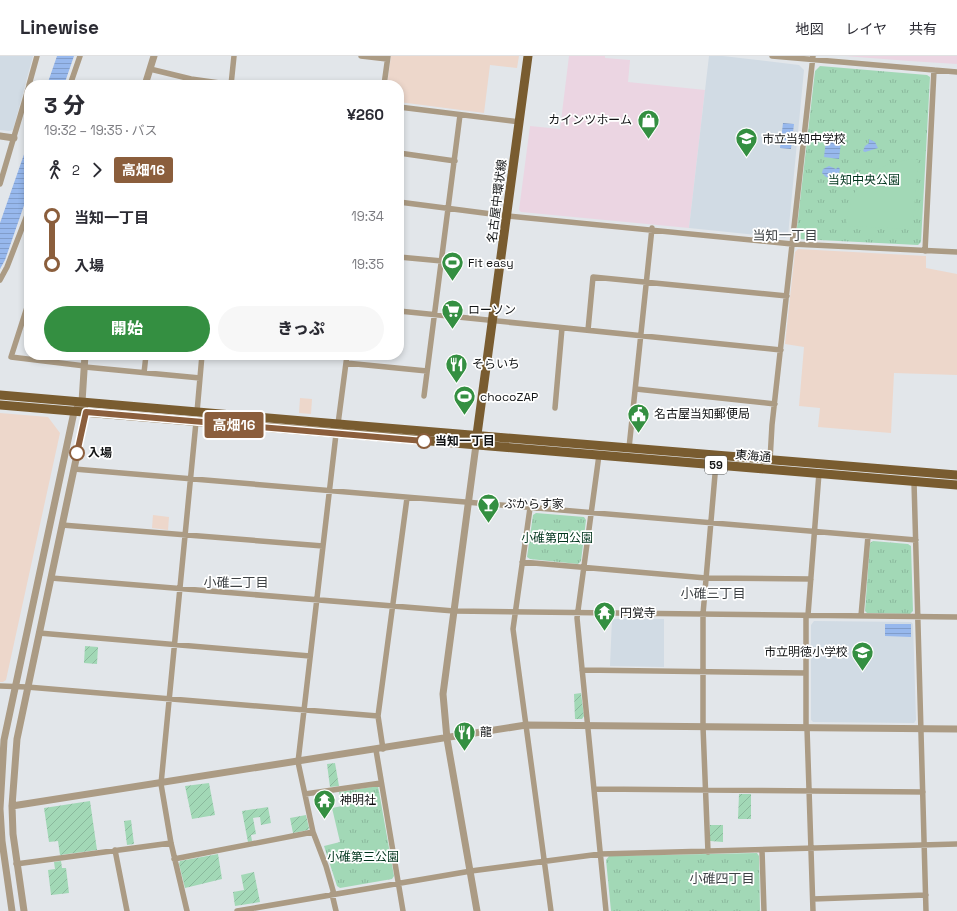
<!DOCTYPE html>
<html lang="ja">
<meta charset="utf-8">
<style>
:root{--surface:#fff;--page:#f7f7f7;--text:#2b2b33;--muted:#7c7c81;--line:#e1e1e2;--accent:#348f41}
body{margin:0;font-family:"Space Grotesk","Noto Sans JP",sans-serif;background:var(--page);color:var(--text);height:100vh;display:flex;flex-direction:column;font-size:15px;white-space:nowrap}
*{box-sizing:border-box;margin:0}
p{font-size:13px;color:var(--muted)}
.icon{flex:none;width:22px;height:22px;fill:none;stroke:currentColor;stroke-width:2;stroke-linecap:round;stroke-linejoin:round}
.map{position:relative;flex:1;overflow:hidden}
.sheet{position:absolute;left:24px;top:24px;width:380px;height:280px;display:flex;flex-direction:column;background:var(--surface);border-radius:16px;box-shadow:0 2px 6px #0003}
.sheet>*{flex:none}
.badge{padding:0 8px;border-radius:3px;font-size:14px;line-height:26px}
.map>.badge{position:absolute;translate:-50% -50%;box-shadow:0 0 0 2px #fff}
.legs{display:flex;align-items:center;gap:6px;height:44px;padding:0 20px;font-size:13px}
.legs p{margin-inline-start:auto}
.head{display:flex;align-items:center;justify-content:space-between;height:68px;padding:0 20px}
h1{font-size:22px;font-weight:800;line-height:30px}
.action{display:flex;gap:8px;margin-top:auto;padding:8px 20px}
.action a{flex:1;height:46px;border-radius:24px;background:var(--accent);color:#fff;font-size:16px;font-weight:800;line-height:46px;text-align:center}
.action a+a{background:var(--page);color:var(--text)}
ul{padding:0 20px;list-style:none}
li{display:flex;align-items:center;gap:14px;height:48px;font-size:15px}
li i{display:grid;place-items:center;width:6px;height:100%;margin:0 5px;background:currentColor}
li i::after{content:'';width:10px;height:10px;margin:-5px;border:3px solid;border-radius:50%;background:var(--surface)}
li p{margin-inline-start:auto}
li:first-child i{background:linear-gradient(#0000 50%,currentColor 0)}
li:last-child i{background:linear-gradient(currentColor 50%,#0000 0)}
header{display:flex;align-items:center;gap:24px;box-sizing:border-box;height:56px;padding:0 20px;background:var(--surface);border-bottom:1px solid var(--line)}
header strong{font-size:19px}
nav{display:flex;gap:22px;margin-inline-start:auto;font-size:14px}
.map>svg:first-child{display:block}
.commercial{fill:#ebd5e2}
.industrial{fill:#edd7cb}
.built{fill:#d1dbe4}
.park{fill:url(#park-tufts)}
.garden{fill:url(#garden-furrows)}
.pitch{fill:#a2d8b6}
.water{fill:url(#water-rules)}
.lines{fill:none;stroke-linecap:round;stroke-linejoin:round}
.minor{stroke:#ab9b84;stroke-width:5.5}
.tertiary{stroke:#ab9b84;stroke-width:7}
.primary{stroke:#795c30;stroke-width:9}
.line-1-casing{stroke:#fff;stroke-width:9}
.line-1{stroke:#8b5e3c;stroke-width:6}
.stop-1-dot{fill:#fff;stroke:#8b5e3c;stroke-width:2}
.labels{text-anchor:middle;stroke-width:3.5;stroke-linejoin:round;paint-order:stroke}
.shield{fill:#fff;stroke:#595a5b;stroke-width:1}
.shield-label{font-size:11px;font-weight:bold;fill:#121415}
.poi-label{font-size:12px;fill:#121415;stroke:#fff;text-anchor:start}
.park-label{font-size:12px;fill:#00351d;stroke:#fff}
.street-label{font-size:12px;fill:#121415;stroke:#fff}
.stop-label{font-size:12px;font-weight:bold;fill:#121415;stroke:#fff;text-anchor:start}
.neighbourhood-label{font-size:13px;fill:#3e4245;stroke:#fff}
</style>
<header>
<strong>Linewise</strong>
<nav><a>地図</a><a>レイヤ</a><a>共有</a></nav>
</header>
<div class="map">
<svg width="957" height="855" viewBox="0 0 957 855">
<defs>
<pattern id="park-tufts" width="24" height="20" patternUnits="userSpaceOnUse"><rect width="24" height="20" fill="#a2d8b6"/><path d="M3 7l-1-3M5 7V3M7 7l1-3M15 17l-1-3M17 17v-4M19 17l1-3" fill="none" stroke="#8ab89c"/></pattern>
<pattern id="garden-furrows" width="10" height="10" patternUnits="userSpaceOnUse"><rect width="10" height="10" fill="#a2d8b6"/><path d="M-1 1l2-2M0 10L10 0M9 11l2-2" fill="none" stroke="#8ab89c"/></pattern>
<pattern id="water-rules" width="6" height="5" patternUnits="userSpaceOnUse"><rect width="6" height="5" fill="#97b8ed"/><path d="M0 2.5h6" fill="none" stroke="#819dca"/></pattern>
</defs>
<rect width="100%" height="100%" fill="#e2e6ea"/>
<!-- commercial -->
<path class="commercial" d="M569,0H605V2L630,4L628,26L705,34L689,172L521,156L519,154L530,70L560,73Z
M845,0H957V8L909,5Z"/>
<!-- industrial -->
<path class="industrial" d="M391,0H519L517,12L490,9L484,57L399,46V29H387Z
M798,193L926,200V212L957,218V319L894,317L891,377L818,371L820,352L799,350L804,291L785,288L795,196Z
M300,342L312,343L311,358L299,357Z
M0,357L48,361L60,377L6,624L3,626H0Z
M153,459L169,461L168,474L152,472Z"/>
<!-- built -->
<path class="built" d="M0,0H33L13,74L9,75L0,74Z
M709,0H723L799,9L804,14L788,180L785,182L689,172Z
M612,563H664V611L610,610Z
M814,565L911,566L913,568L916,664L914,667L813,666L811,664V569Z"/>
<!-- park -->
<path class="park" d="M820,10L927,19L930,21L921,186L918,189L799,183L796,180L815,15Z
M536,457L584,461L586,464L581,505L578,508L530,503L527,501L533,459Z
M873,485L908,488L911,490L913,555L910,558L867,557L865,555L870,487Z
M378,730L394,820L392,823L340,832L337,830L324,790L340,786L332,752L342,750L339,736Z
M757,797L759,800L760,855H611L606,804L609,800Z"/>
<!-- garden -->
<path class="garden" d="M85,590L98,591L97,608L84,607Z
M581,637L584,660L582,663H575L574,638Z
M335,707L339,730L330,731L327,708Z
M209,727L215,759L192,763L185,730Z
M739,738H751V763H738Z
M90,745L97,794L60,799L58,785L49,786L44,752Z
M268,751L271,767L261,769L260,761L253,762L256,778L251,779L252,785L248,786L242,755Z
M306,759L309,772L308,774L293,777L290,762Z
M131,764L134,788L127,789L124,765Z
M710,769H723V786L710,785Z
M218,798L222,823L185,832L179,808L180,805Z
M61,805L62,812H66L69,837L51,839L48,814L55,813L54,806Z
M254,816L260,846L235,850L233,836L244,834L241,819Z"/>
<!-- pitch -->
<path class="pitch" d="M912,103L918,104L913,168L909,173L846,170C851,126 869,110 912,103Z"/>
<!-- water -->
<path class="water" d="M57,0H74L64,29H47Z
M783,67L794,68L791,93L780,92Z
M827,76L842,78L839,103L824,101Z
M869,83L875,86L878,92L865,96L863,95L865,90L869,87Z
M29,84V135L5,204L0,213V167Z
M829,110L836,113L838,111L840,113L839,118L833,122L826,121L822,117L823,113Z
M885,568H911V581L885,580Z"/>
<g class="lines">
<!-- minor -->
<path class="minor" d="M361,0L387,3
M772,0L957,16
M150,13L191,23L234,29
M29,29L37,0
M70,29L80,0
M231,29L234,0
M384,29L388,0
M399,51L520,66
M399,97L455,105
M0,128L29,30
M399,146L507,160L792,188L957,196
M925,195L934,14
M399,201L442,205
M0,224L7,211L29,154
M29,245L11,301L85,310
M399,255L781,294
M588,274L593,221L787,240
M346,307L427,315
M85,311L200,322
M144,317L146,299
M636,333L775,348
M424,340L460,59
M555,352L562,272
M197,356L202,299
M338,368L347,299
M629,392L652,172
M599,399L577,562L606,855
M770,404L772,369L813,0
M74,413L916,484
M914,426L926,855
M530,452L513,573L551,855
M62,469L323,490
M522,506L706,522L811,523
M51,522L454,555L957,561
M808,559L819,417
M861,560L868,480
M39,577L310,600
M582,614L806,617
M0,630L27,631L378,660
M806,672V559
M807,672L813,855
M383,693L378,660L407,442
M376,694L403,855
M594,733L923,736
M305,738L381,727
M115,794L127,855
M762,794L764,855
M708,796L703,671V558L716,407
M174,803L313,776
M16,808L171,787
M332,838L336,855
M334,838L326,810L313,776L298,706L336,378
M813,843L926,839
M187,855L171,787L161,728L196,366
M237,855L471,815L600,798L957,788"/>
<!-- tertiary -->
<path class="tertiary" d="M145,29L154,0
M0,80L14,82
M476,389L443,638L447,683L477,855
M12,750L526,669L957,673
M12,855L2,785L0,753L4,684L74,356L82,346
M24,855L13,778L12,750L17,683L86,356L82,346L85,299"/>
<!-- primary -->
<path class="primary" d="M0,339L338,368L957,419
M0,349L957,429
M476,386L528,0"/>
</g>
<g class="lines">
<defs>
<path id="line-1" d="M77,397L86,356L424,385"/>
</defs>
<!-- line-1 casing -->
<use href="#line-1" class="line-1-casing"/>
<!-- line-1 -->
<use href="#line-1" class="line-1"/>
</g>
<!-- icons -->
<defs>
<symbol id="shop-pin" viewBox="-11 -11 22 30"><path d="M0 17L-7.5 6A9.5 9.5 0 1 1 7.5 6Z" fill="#348f41" stroke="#fff"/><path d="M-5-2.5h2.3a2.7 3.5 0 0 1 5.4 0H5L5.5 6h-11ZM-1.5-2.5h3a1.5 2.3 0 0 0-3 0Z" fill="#fff"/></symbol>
<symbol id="school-pin" viewBox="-11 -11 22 30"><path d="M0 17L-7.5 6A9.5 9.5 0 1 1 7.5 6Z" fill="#348f41" stroke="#fff"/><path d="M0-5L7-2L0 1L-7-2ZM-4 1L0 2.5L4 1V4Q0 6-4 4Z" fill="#fff"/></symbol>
<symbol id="stadium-pin" viewBox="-11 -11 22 30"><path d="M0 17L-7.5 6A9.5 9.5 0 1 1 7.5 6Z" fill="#348f41" stroke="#fff"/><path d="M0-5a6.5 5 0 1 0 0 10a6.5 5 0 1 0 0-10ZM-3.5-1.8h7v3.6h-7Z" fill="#fff"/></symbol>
<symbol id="supermarket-pin" viewBox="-11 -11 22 30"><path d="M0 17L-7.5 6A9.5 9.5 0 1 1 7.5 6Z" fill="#348f41" stroke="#fff"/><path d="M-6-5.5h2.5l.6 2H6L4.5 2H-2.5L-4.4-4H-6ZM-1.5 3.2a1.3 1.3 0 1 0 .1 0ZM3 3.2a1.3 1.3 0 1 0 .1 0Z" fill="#fff"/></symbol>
<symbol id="restaurant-pin" viewBox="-11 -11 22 30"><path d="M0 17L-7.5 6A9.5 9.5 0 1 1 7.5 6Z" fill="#348f41" stroke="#fff"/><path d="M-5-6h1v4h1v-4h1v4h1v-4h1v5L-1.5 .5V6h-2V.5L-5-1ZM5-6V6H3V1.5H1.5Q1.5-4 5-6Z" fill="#fff"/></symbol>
<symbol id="civic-pin" viewBox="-11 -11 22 30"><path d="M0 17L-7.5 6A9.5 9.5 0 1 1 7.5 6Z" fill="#348f41" stroke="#fff"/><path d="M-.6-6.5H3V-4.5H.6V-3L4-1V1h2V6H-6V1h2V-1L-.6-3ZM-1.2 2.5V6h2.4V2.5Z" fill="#fff"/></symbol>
<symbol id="bar-pin" viewBox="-11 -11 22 30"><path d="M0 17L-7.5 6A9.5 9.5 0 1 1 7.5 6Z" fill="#348f41" stroke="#fff"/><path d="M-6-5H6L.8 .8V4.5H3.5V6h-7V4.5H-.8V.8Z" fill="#fff"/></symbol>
<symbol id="temple-pin" viewBox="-11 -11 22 30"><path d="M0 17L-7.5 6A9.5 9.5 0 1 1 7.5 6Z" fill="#348f41" stroke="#fff"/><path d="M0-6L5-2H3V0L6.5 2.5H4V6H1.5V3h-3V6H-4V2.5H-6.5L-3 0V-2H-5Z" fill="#fff"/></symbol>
</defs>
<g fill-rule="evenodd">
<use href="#shop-pin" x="636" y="52" width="25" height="34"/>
<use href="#school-pin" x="734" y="70" width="25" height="34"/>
<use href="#stadium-pin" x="440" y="194" width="25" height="34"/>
<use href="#supermarket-pin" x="440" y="242" width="25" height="34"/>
<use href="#restaurant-pin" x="444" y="296" width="25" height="34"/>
<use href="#stadium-pin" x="452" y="328" width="25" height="34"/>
<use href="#civic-pin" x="626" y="346" width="25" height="34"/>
<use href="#bar-pin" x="476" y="436" width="25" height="34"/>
<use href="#temple-pin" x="592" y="544" width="25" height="34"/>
<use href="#school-pin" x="850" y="584" width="25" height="34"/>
<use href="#restaurant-pin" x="452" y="664" width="25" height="34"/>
<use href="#temple-pin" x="312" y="732" width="25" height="34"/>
</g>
<!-- markers -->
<g class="stop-1-dot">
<circle cx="424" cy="385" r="7"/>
<circle cx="77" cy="397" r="7"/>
</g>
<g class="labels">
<!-- shield labels -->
<rect class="shield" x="705" y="400" width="22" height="18" rx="3"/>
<g class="shield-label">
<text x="716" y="413">59</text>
</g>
<!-- poi labels -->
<g class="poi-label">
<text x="632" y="68" text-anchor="end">カインツホーム</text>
<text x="762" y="87">市立当知中学校</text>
<text x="468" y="211">Fit easy</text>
<text x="468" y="258">ローソン</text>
<text x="472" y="312">そらいち</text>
<text x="480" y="345">chocoZAP</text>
<text x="654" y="362">名古屋当知郵便局</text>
<text x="504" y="452">ぷからす家</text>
<text x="620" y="561">円覚寺</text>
<text x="848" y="600" text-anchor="end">市立明徳小学校</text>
<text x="480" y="680">龍</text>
<text x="340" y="748">神明社</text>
</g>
<!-- park labels -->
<g class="park-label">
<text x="864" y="128">当知中央公園</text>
<text x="557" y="486">小碓第四公園</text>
<text x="363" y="805">小碓第三公園</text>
</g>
<!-- street labels -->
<g class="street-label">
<text transform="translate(497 145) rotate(-83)" y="4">名古屋中環状線</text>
<text transform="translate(753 400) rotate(5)" y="4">東海通</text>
</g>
<!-- stop labels -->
<g class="stop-label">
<text x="435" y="389">当知一丁目</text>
<text x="88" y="401">入場</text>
</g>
<!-- neighbourhood labels -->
<g class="neighbourhood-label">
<text x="785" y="184">当知一丁目</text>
<text x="236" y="531">小碓二丁目</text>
<text x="713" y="542">小碓三丁目</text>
<text x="722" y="827">小碓四丁目</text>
</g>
</g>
</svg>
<b class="badge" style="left:234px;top:369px;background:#8b5e3c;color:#fff">高畑16</b>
<section class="sheet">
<div class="head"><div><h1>3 分</h1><p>19:32 – 19:35 · バス</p></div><b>¥260</b></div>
<div class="legs"><svg class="icon" aria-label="walk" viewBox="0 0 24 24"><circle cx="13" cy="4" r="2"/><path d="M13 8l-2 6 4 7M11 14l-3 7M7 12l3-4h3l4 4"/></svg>2<svg class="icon" aria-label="forward" viewBox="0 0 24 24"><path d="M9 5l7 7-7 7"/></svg><b class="badge" style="background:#8b5e3c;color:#fff">高畑16</b></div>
<ul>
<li><i style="color:#8b5e3c"></i><b>当知一丁目</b><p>19:34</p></li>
<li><i style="color:#8b5e3c"></i><b>入場</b><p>19:35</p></li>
</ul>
<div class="action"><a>開始</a><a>きっぷ</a></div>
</section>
</div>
